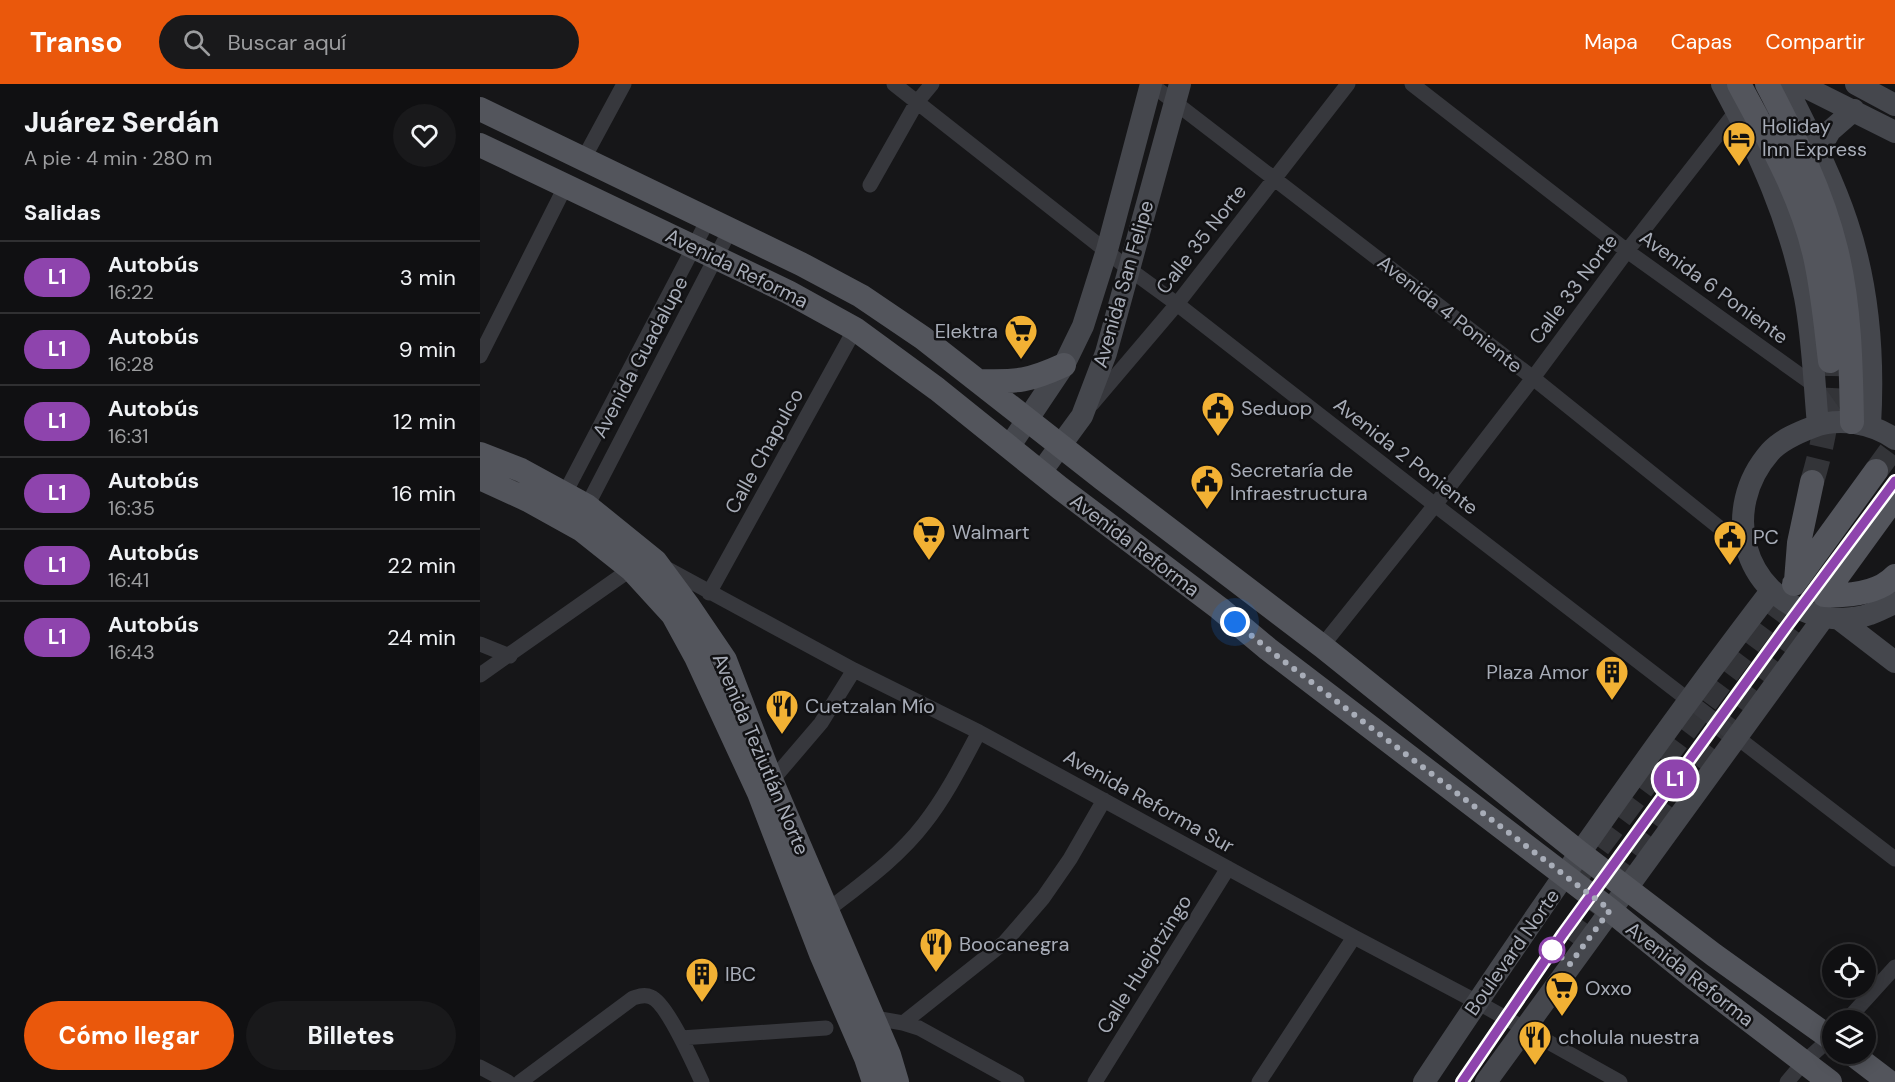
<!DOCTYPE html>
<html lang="es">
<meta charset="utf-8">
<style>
:root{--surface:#101012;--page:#19191b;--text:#f1f3f6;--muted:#9c9d9f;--line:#303032;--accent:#ea580c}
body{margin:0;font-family:"DM Sans",sans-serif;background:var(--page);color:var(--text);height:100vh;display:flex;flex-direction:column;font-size:22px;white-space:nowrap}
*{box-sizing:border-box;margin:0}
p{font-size:20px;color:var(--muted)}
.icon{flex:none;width:33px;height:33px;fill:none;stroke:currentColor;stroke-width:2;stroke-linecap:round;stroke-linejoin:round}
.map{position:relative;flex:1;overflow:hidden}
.sheet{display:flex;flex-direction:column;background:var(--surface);width:480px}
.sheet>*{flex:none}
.badge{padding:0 12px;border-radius:20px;font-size:21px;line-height:39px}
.fabs{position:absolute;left:1342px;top:860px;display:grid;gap:12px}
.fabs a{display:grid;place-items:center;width:54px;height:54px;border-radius:50%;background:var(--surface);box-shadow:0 3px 15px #0003,0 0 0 2px var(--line);font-size:30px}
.you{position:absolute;width:30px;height:30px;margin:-15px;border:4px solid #fff;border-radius:50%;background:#1a73e8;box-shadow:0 0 0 9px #1a73e833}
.map>.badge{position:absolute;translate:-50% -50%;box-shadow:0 0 0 3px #fff}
h2{padding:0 24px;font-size:22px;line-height:54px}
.round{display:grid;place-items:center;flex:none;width:63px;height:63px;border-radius:32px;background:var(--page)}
.overview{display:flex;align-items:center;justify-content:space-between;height:102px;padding:0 24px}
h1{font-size:28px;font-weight:800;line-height:45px}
.cta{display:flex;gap:12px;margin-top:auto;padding:12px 24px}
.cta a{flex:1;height:69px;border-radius:36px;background:var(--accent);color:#fff;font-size:24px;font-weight:800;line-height:69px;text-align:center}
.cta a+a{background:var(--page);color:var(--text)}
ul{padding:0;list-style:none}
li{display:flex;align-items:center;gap:18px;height:72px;padding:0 24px;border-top:2px solid var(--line)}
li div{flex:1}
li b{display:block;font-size:22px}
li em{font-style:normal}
li .badge{min-width:66px;font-weight:700;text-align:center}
header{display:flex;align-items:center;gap:36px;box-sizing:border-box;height:84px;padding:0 30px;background:var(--accent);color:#fff}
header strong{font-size:28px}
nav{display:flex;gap:33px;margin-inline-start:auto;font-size:21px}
.search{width:420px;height:54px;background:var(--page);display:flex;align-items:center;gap:15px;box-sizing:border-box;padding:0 21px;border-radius:33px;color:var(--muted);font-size:22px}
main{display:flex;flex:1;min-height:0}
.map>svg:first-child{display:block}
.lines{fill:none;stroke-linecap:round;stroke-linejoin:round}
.primary-tunnel{stroke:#333438;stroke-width:24;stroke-dasharray:24 12;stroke-linecap:butt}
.street{stroke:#37383d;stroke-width:15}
.secondary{stroke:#45474d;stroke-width:22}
.primary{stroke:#53555c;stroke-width:24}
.line-casing{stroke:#fff;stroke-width:14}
.line{stroke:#8e44ad;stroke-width:9}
.walk{stroke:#a8adb8;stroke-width:6;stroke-dasharray:0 10.8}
.stop-dot{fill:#fff;stroke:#8e44ad;stroke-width:3}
.labels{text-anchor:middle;stroke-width:5;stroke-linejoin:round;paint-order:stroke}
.poi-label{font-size:20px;fill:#a8adb8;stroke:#111113;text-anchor:start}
.street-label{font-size:20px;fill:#a8adb8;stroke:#111113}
</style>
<header>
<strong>Transo</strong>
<div class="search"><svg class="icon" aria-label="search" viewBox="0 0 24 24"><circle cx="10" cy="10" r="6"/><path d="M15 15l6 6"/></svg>Buscar aquí</div>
<nav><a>Mapa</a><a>Capas</a><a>Compartir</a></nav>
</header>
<main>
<section class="sheet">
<div class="overview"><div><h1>Juárez Serdán</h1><p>A pie · 4 min · 280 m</p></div><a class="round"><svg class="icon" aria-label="heart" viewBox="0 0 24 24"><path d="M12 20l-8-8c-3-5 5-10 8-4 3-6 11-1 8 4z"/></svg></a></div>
<h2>Salidas</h2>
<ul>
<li><span class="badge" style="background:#8e44ad;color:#fff">L1</span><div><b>Autobús</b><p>16:22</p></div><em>3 min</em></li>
<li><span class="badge" style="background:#8e44ad;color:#fff">L1</span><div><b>Autobús</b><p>16:28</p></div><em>9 min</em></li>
<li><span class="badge" style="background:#8e44ad;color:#fff">L1</span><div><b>Autobús</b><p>16:31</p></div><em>12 min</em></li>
<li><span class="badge" style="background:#8e44ad;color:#fff">L1</span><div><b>Autobús</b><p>16:35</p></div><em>16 min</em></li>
<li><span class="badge" style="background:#8e44ad;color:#fff">L1</span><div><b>Autobús</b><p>16:41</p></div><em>22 min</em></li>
<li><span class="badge" style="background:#8e44ad;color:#fff">L1</span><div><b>Autobús</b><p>16:43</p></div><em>24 min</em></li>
</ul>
<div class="cta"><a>Cómo llegar</a><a>Billetes</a></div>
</section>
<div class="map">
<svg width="1415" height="998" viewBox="0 0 1415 998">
<rect width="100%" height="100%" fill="#161618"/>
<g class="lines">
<!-- primary-tunnel -->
<path class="primary-tunnel" d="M1396,387L1415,361
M1332,398C1344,358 1351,319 1350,277
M1097,792L1314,500
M1093,859L1343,512"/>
<!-- street -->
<path class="street" d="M414,0L649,185L697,220L955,421L1415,775
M671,0L1053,294L1266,465
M932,0L1147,167L1334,301L1360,338
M104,74L144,0
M390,101L437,18L452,0
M0,272L86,101
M612,320L697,220L868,0
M85,409L229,134
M107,422L251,144
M184,483L374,586L499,648L874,853L997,918L1140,998
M229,509L375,245
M0,560L30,572
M842,562L955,421L1053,294L1147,167L1261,21
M0,591L151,485
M288,701L341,639L374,586
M348,826C381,800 418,774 444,740C466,712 482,680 499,648
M389,933L423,939L525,858L563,814L590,775L624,716
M1367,936L1415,883
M423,939L439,944L537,998
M201,954L346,944
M0,983L28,998
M40,998L153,914C159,912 165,910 171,913C187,919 214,981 222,998
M615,998L748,784
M779,998L874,853
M1307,998L1323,979L1353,952"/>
<!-- secondary -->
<path class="secondary" d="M1242,0C1279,68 1310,137 1325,213C1333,255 1334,299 1338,341
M1305,0C1327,45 1351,90 1367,138C1389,203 1394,274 1390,342
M1319,0L1415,48
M1376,0L1415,21
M1338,68L1350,47L1374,26
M1415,355C1392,339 1359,333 1333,343C1317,349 1301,356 1290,368C1240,425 1262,511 1336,531C1353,536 1374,536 1390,530C1399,527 1407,522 1415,519
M529,363L584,281L603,242L627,166L671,0
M561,388L602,332L626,269L700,0
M1359,535L1415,578
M944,998C1055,831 1169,666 1291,507
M1006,998L1344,533"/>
<!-- primary -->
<path class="primary" d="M1259,0C1289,56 1323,114 1336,177C1343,210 1346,244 1350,277
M1287,0C1314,52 1342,107 1356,165C1370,221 1371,281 1372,338
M0,25L321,180L381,212L443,254L623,395L842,562L1100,769L1234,871L1353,956
M0,61L308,208L375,245L457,305L580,404L739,524L788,565L1130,826L1214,894L1350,998
M500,297C538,298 549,297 584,281
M0,370L41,386L107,422L175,477L209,523L245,576L292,698L409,971L417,998
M0,394L48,416L102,446L151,485L193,531L216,573L279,709L341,870L386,974L394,998
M1316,497L1319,459L1332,398
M1314,500L1396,387
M1344,511L1415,413
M1344,511C1367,512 1398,510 1415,492
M1371,969L1409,998"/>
</g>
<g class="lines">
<defs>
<path id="line" d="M982,998L1083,850L1306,543L1415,397"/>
</defs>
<!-- line casing -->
<use href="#line" class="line-casing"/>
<!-- line -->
<use href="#line" class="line"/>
<!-- walk -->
<path class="walk" d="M755,538L788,565L1130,826L1090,880L1072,866"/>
</g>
<!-- icons -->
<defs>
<symbol id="hotel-pin" viewBox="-11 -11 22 30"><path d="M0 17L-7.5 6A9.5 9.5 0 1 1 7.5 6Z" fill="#f2b134" stroke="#111113"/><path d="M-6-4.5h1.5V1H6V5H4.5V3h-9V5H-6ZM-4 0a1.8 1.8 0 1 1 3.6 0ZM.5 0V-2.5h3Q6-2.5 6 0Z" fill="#111"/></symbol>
<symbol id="supermarket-pin" viewBox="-11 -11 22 30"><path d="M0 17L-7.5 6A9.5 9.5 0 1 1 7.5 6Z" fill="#f2b134" stroke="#111113"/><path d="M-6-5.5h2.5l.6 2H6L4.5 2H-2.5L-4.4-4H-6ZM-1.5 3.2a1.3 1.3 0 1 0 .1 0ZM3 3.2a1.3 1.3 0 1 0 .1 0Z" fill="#111"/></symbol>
<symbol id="civic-pin" viewBox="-11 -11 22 30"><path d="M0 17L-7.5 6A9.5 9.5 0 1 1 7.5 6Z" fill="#f2b134" stroke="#111113"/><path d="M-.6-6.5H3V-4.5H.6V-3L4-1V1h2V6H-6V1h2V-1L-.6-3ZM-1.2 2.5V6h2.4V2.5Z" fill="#111"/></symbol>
<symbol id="building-pin" viewBox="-11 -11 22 30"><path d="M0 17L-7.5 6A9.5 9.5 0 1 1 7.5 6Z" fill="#f2b134" stroke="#111113"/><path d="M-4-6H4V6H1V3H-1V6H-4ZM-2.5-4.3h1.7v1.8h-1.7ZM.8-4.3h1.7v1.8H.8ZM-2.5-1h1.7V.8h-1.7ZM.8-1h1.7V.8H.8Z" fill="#111"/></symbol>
<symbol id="restaurant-pin" viewBox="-11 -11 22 30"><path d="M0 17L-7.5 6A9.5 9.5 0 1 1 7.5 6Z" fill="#f2b134" stroke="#111113"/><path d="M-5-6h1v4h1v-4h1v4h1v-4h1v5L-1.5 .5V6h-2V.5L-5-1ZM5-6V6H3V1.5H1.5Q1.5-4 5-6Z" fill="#111"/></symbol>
</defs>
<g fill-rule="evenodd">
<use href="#hotel-pin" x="1240" y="35" width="38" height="52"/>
<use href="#supermarket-pin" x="522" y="228" width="38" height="52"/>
<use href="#civic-pin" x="719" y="305" width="38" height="52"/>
<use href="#civic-pin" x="708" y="378" width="38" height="52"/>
<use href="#supermarket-pin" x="430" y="429" width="38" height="52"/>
<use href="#civic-pin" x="1231" y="434" width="38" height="52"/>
<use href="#building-pin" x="1113" y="569" width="38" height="52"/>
<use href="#restaurant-pin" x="283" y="603" width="38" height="52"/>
<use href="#restaurant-pin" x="437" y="841" width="38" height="52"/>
<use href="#building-pin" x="203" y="871" width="38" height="52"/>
<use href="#supermarket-pin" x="1063" y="885" width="38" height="52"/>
<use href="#restaurant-pin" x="1036" y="934" width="38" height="52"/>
</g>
<!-- markers -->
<circle class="stop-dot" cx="1072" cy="866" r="12"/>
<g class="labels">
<!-- poi labels -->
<g class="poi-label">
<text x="1282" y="49">Holiday<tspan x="1282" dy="23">Inn Express</tspan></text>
<text x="518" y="254" text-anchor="end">Elektra</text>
<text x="761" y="331">Seduop</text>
<text x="750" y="393">Secretaría de<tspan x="750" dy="23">Infraestructura</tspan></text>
<text x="472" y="455">Walmart</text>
<text x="1273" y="460">PC</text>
<text x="1109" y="595" text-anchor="end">Plaza Amor</text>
<text x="325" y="629">Cuetzalan Mío</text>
<text x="479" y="867">Boocanegra</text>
<text x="245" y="897">IBC</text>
<text x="1105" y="911">Oxxo</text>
<text x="1078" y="960">cholula nuestra</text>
</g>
<!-- street labels -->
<g class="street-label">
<text transform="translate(721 155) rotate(-52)" y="7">Calle 35 Norte</text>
<text transform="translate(257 184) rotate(26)" y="7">Avenida Reforma</text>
<text transform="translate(643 200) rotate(-74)" y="7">Avenida San Felipe</text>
<text transform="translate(1234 203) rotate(36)" y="7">Avenida 6 Poniente</text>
<text transform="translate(1093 205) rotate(-53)" y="7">Calle 33 Norte</text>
<text transform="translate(970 230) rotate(38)" y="7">Avenida 4 Poniente</text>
<text transform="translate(160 273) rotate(-62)" y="7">Avenida Guadalupe</text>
<text transform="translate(284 367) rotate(-61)" y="7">Calle Chapulco</text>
<text transform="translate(926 372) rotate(38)" y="7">Avenida 2 Poniente</text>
<text transform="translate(655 461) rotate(37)" y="7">Avenida Reforma</text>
<text transform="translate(281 670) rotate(67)" y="7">Avenida Teziutlán Norte</text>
<text transform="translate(669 717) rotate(29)" y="7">Avenida Reforma Sur</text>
<text transform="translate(1032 868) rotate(-55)" y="7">Boulevard Norte</text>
<text transform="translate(664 880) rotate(-58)" y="7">Calle Huejotzingo</text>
<text transform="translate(1210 890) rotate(38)" y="7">Avenida Reforma</text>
</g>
</g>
</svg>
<div class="fabs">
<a><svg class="icon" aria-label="locate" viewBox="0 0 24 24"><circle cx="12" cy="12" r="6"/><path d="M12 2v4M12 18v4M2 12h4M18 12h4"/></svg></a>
<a><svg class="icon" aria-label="layers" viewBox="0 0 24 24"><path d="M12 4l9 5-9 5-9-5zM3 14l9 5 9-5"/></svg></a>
</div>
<div class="you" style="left:755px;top:538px"></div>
<b class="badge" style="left:1195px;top:695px;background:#8e44ad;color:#fff">L1</b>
</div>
</main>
